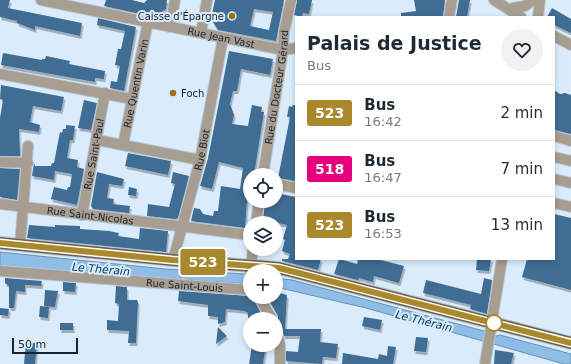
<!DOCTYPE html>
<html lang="fr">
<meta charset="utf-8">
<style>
:root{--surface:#fff;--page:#f2f2f3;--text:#1f2937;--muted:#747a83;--line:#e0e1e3}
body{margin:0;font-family:"DejaVu Sans",sans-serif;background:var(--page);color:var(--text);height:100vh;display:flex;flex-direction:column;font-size:15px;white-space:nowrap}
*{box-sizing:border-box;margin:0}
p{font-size:13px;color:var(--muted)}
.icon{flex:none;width:22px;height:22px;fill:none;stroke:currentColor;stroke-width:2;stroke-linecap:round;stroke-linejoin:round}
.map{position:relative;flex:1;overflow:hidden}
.sheet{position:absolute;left:295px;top:16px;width:260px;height:244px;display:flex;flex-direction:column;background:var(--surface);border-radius:0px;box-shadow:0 2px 6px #0003}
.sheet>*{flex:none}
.badge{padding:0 8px;border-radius:3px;font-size:14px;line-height:26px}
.fabs{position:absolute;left:243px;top:168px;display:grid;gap:8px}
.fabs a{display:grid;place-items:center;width:40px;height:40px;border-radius:50%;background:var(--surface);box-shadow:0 2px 6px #0003;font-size:20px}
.scale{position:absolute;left:12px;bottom:10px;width:66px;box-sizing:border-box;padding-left:4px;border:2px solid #18232d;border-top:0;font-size:11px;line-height:14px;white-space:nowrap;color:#18232d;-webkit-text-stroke:3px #daecfc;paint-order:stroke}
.map>.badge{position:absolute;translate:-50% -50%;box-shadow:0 0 0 2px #fff}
.round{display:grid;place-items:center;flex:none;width:42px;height:42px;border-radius:21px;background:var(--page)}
.summary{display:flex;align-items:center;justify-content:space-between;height:68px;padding:0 12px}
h1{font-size:19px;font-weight:800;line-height:30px}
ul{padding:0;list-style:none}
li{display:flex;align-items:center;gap:12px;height:56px;padding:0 12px;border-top:1px solid var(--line)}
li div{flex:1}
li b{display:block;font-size:15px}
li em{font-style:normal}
li .badge{min-width:44px;font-weight:700;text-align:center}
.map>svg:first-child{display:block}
.water{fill:#8ebee7;stroke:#6b90af}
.building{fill:#406d93;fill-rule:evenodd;filter:url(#shadow)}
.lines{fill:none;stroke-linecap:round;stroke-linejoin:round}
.minor-casing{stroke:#b7c8d7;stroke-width:12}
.major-casing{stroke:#b7c8d7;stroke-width:14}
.minor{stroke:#a79d90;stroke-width:10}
.major{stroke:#705e47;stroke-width:12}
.line-casing{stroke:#fff;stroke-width:9}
.line{stroke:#aa892c;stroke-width:6}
.poi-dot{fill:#9f6e23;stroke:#daecfc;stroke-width:1.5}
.stop-dot{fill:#fff;stroke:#aa892c;stroke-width:2}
.labels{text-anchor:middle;stroke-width:4;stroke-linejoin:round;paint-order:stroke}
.poi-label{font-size:10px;fill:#18232d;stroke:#daecfc;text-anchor:end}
.street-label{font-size:10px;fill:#18232d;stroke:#daecfc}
.water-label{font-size:11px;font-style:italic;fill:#003b61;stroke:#daecfc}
</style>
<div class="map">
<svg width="571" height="364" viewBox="0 0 571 364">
<defs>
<filter id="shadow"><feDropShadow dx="1.5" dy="3" stdDeviation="0" flood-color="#0004"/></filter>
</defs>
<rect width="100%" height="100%" fill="#daecfc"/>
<!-- water -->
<path class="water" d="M0,252L165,269L245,274L250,275V284L0,267Z
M276,278L292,280L484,331L496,336L500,335L571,354V364H564L366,308L276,287Z"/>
<!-- building -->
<path class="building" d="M0,0H10L8,8L82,23L80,36L35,26V30L17,23V21L0,17Z
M106,0H132L144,3L147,0H167L166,9L154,17L104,6Z
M215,0H284L276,41L218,30L211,19ZM254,9L273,12L269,30L250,26Z
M297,0H312L309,14L303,13L302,17L294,15Z
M414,0H445L443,17H401V13L416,11Z
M459,0H470L467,17H456Z
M552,8L571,19V33L554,25V17H547Z
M98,18L136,27L124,91L110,88L111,81L117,82L120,66L115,65L118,49H121L125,31L97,25Z
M229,51L273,59L270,75L241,69L237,91H233L230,104L234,115L232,124L248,126L252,105L262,107L261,112H264L254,175H250V187H248L245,228L191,221L194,208L200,209L203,214L213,216L214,211H218L221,186L240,189L243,168L219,162L212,189L200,186L208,158Z
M3,53L42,60V59H45L46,56L70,61L69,64L105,71L104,79L95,78V82L1,65Z
M1,85L64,97L61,111L33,106L30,122L40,125L39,132L19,129L20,156H0V118L3,100L0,99Z
M554,90L560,94L565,93L571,95V134L554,130Z
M84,100L97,103L91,130L78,128Z
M293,105H296L295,181L278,178L290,117H287L289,106L292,107Z
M66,125L75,126L73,140H70L67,158L78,160L77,167L84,169L77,205L51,199L54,187L67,190L68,187H70L72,174L55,171L54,180L32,176L34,163L35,166H51L52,163H54L60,132L62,133L63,129H66Z
M128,153L171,161L168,175L125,166Z
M0,168L20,169L17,200L0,197Z
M97,172L124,179L122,186L109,184L107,198L114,199L113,204L130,206L129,213L93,209L91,206Z
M173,172L189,176L178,218L175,219L147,216L148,204L169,207L175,184L171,183Z
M129,187L137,189L136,196L128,195Z
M276,193L296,197V259H321L318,270L282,261V259H288L290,254L282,251L285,240L283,239L287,225L263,220L265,201H276Z
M554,214L571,218V290L522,277L527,259H554Z
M29,225L55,227V225L80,226V229L109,231L119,233L118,236L139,239L140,228L168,231L166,252L27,238Z
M339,259L357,264L358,259H377L404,266L399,283L374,276L373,282L359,278L358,280L334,274Z
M477,259H491L489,271L476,270Z
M5,278L42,281L41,286L25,285V292L16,291L14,308H9V286L5,283Z
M484,278L492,280L487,314L470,309L471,305L423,293L426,280L481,294Z
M63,282L76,283L75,292L63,291Z
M116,286L127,287V300H137L138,302L136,343H128L129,331L107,330V320L118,321L119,304L115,303Z
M45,290L58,291L55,307L44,306Z
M179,291L250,296L253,298L264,319H248V313L244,311L226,309L225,322L218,324V317L208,316V305L178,301Z
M276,292L287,295L285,329H321L320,342L338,344L336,358L323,357L322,364L286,361V351L298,352L300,336H284L278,321V316L267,297H276Z
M40,306L49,307L48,318L39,317Z
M0,308L9,309L8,316L0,315Z
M364,317L382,320L380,330L362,326Z
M60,323H73V330H60Z
M218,327L227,336L216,344L217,335Z
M416,337L428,338L426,352L414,351Z
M26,343H37L35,364H24Z
M252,345H266L263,364H249Z
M388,346L396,347L393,364H342L343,353L378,359L379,354L387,356Z
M495,350L514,353L511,364H494Z"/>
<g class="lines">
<defs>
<g id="minor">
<path id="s1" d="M41,0L283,50L296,48"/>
<path d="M494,0L521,17"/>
<path d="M513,8L525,6L533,0"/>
<path d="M449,17L452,0"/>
<path d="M538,17L540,0"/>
<path d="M170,27L175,0"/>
<path d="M201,33L207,0"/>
<path d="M554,36L571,45"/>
<path d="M0,74L132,99"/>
<path d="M554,136L571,141"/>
<path d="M97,140L200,160"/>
<path id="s2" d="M123,145L148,22"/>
<path d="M554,157L571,161"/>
<path d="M0,162L28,163"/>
<path id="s3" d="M263,175L283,50L284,32L291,0"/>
<path d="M554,179L571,183"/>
<path d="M276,184L296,188"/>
<path d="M554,203L571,207"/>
<path id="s4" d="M0,204L250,235"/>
<path id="s5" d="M82,215L105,93"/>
<path d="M256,223L259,201"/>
<path d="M20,245L28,146"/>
<path id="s6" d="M173,260L200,160L223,38"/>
<path id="s7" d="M0,271L250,290"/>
<path d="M248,290L253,249"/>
<path d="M259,297L272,319"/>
<path d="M276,330L280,345V364"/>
<path d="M485,364L502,259"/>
</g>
<path id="major" d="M0,243L173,260L279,268L571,343"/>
</defs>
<!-- minor casing -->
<use href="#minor" class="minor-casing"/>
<!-- major casing -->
<use href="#major" class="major-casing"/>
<!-- minor -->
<use href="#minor" class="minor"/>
<!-- major -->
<use href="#major" class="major"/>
</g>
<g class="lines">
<defs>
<path id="line" d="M0,243L172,260L279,268L571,343"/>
</defs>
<!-- line casing -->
<use href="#line" class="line-casing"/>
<!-- line -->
<use href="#line" class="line"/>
</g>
<!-- markers -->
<g class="poi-dot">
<circle cx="232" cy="16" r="4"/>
<circle cx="173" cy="93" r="4"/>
</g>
<circle class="stop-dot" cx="494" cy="323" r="8"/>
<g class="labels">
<!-- poi labels -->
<g class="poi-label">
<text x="224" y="20">Caisse d'Épargne</text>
<text x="181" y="97" text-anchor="start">Foch</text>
</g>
<!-- street labels -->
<g class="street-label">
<text dy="4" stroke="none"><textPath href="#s1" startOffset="184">Rue Jean Vast</textPath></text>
<text dy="4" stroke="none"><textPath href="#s2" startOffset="63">Rue Quentin Varin</textPath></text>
<text dy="4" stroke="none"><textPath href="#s3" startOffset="89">Rue du Docteur Gérard</textPath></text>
<text dy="4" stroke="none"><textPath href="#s6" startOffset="114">Rue Biot</textPath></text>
<text dy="4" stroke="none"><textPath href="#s5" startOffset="62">Rue Saint-Paul</textPath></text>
<text dy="4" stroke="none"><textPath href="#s4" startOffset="91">Rue Saint-Nicolas</textPath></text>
<text dy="4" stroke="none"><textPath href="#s7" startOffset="185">Rue Saint-Louis</textPath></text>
</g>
<!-- water labels -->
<g class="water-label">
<text transform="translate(101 269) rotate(5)" y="4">Le Thérain</text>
<text transform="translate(424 321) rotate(14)" y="4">Le Thérain</text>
</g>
</g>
</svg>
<div class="fabs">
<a><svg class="icon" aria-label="locate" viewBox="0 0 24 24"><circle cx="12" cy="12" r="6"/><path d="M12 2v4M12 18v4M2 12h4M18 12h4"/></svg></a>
<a><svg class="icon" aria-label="layers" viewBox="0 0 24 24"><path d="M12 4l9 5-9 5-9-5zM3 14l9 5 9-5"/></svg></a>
<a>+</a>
<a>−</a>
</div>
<div class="scale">50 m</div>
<b class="badge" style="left:203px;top:262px;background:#aa892c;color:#fff">523</b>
<section class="sheet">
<div class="summary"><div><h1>Palais de Justice</h1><p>Bus</p></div><a class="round"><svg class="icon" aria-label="heart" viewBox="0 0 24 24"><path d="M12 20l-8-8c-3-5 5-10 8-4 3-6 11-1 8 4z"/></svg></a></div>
<ul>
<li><span class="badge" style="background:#aa892c;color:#fff">523</span><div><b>Bus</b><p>16:42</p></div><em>2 min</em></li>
<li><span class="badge" style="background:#e6007e;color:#fff">518</span><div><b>Bus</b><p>16:47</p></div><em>7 min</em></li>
<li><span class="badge" style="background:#aa892c;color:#fff">523</span><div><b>Bus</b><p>16:53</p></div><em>13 min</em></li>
</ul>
</section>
</div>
